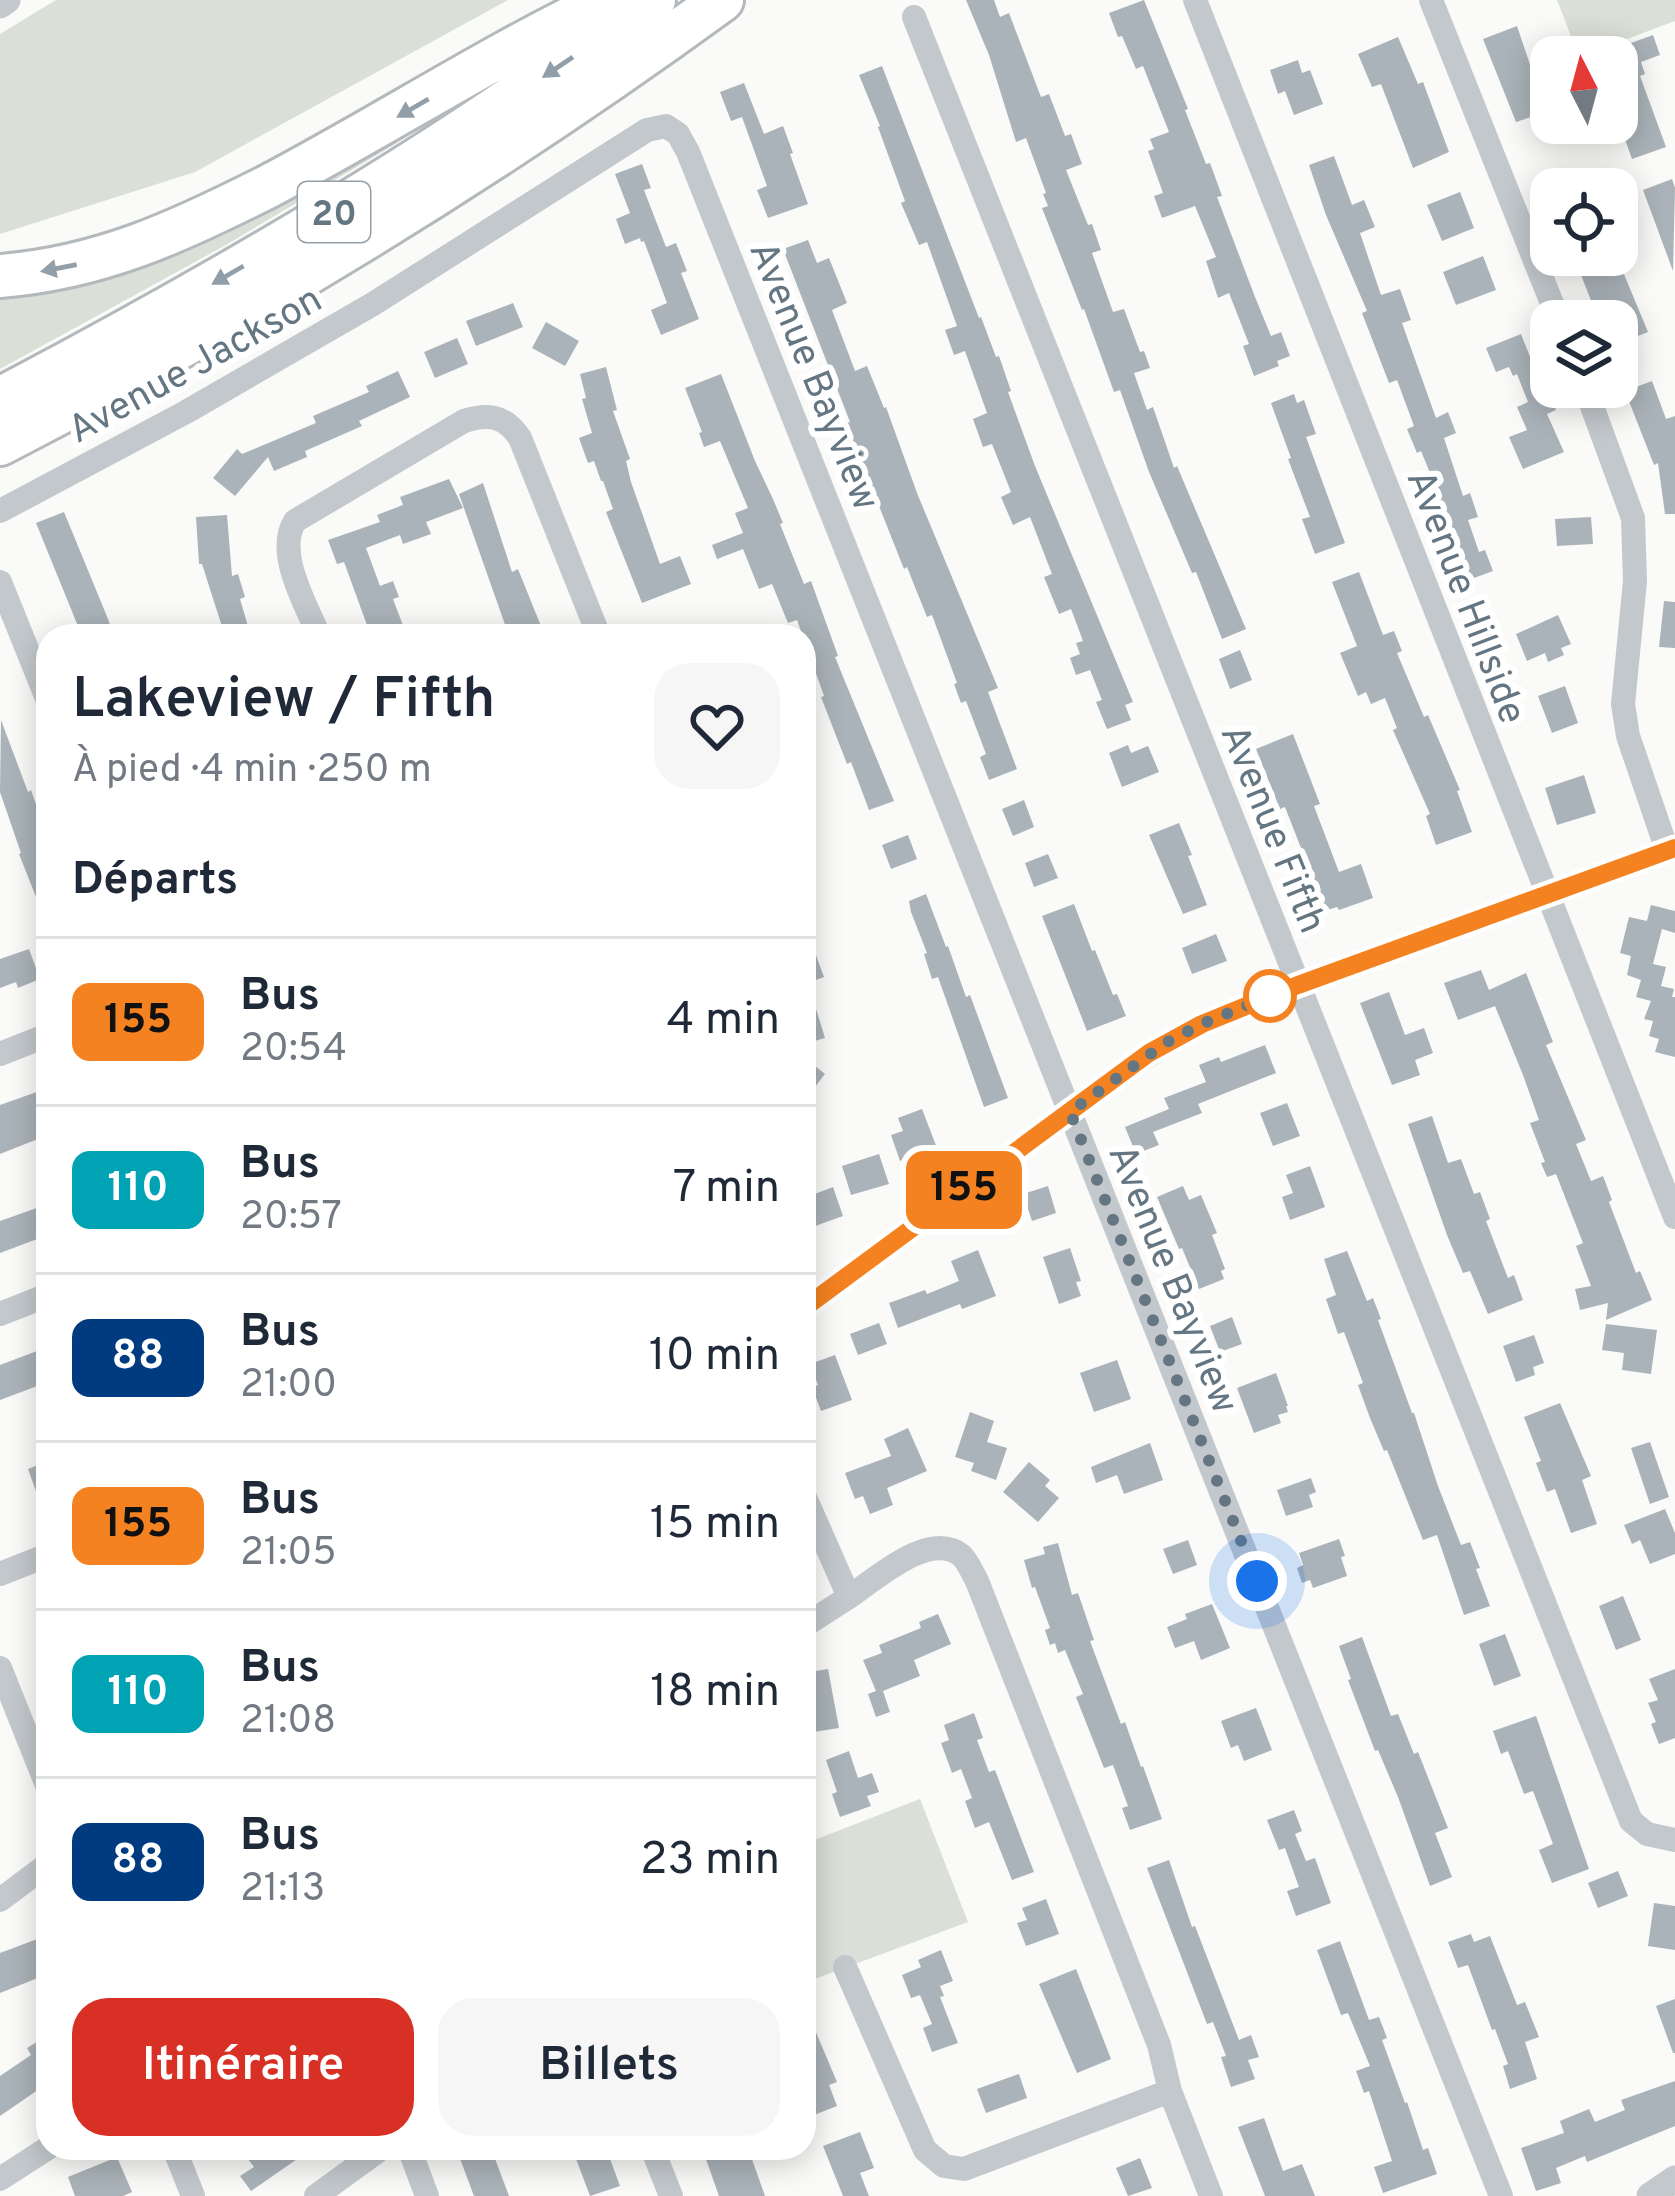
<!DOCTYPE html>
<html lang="fr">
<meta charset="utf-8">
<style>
:root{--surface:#fff;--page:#f6f6f7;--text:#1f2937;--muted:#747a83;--line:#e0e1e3;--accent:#d93025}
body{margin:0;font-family:Overpass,sans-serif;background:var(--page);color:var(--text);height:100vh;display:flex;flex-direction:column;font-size:45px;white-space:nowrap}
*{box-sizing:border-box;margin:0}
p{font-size:39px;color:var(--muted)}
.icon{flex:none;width:66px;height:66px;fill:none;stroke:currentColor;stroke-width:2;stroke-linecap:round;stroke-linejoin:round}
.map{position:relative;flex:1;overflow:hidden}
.sheet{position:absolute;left:36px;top:624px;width:780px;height:1536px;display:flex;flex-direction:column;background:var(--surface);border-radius:36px;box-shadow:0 6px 30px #0003}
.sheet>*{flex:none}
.badge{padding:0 24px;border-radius:18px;font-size:42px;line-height:78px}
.needle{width:78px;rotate:354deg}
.buttons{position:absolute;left:1530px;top:36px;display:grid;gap:24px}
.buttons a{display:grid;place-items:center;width:108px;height:108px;border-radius:24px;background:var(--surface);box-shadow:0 6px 30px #0003;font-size:60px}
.you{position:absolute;width:60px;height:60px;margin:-30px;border:9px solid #fff;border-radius:50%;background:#1a73e8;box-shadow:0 0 0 18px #1a73e833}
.map>.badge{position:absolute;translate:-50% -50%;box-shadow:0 0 0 6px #fff}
h2{padding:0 36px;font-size:45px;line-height:108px}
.round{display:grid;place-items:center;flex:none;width:126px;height:126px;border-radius:36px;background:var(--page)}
.overview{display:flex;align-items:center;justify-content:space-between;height:204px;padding:0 36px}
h1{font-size:57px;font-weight:600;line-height:90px}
.button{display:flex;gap:24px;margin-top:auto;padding:24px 36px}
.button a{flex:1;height:138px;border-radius:36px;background:var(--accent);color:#fff;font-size:48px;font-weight:600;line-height:138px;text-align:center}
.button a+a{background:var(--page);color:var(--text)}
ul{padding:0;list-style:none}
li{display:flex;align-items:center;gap:36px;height:168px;padding:0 36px;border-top:3px solid var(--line)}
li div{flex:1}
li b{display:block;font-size:45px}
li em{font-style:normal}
li .badge{min-width:132px;font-weight:700;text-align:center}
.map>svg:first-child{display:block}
.green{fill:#dadfd7}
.building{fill:#aab3b9}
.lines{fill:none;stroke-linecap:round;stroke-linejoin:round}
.motorway-casing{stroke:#b4b9bd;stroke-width:48}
.minor{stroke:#c3c8cc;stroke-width:24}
.tertiary{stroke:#c3c8cc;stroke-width:27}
.motorway{stroke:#fff;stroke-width:42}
.oneway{fill:#939fa8}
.line-casing{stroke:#fff;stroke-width:27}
.line{stroke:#f58220;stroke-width:18}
.walk{stroke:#657683;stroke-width:12;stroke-dasharray:0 21.6}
.stop-dot{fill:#fff;stroke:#f58220;stroke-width:6}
.labels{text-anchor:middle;stroke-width:12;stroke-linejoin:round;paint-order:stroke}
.shield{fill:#fff;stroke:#939fa8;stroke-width:3}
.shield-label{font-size:36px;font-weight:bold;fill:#657683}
.street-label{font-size:39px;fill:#657683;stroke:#fff}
</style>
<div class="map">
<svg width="1675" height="2196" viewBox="0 0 1675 2196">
<rect width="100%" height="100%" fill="#fafaf8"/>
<!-- green -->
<path class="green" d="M56,0H508L195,172L0,234V34Z
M1557,0H1675V21L1579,57Z
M387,131L397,143L226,245L0,369V284Z
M920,1799L968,1922L804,1983V1844Z"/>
<!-- building -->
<path class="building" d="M966,0H994L1000,17L1009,13L1041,97L1049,94L1065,136L1071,134L1082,164L1066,170L1088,225L1092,224L1101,250L1092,253L1113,312L1124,309L1140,352L1144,351L1150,368L1134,373L1147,410L1153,407L1174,468L1177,466L1246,629L1222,639L1196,572L1192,573L1149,472L1120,390L1114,392L1084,309L1082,310L1042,208L1048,206L1043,194L1046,193L1026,138L1016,142L989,55Z
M1144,0L1188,109L1185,110L1206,164L1210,163L1222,196L1217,197L1255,297L1271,336L1281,332L1290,356L1277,361L1279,366L1254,376L1243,346L1249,344L1229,293L1218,298L1206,261L1216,257L1195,206L1162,218L1154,196L1163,193L1148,151L1154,149L1150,139L1169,132L1143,66L1136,69L1122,36L1118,37L1109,13Z
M1517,26L1546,112L1516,122L1483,39Z
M1653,35L1660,55L1641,62L1645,74L1640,76L1666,147L1632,159L1622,131L1634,127L1617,75V48Z
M1398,37L1418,84L1423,82L1449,152L1413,168L1381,84L1372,87L1358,54Z
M1298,60L1302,73L1310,70L1323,104L1294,115L1285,91L1278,94L1270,70Z
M882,66L979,318L981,317L996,357L999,356L1011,391L1008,392L1035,466L1133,702L1125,705L1131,720L1107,729L1096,702L1102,700L1090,670L1076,675L1070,658L1080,654L1076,643L1083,641L1071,609L1059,614L1044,577L1052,574L1030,517L1013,525L1001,497L1011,492L992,444L983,447L973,419L987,413L965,351L954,355L945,330L957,326L927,242L919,245L901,203L905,201L878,127L880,126L859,75Z
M744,83L764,134L783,126L793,153L790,154L808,204L768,218L757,190L767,186L742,117L731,121L720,92Z
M1334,156L1352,205L1364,200L1375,227L1360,233L1381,295L1400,289L1411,320L1402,323L1436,418L1448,412L1456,433L1444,438L1463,496L1470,493L1478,517L1468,520L1479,552L1485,550L1493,571L1463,582L1428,488L1435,485L1421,451L1417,453L1407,429L1414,426L1397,380L1389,383L1362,313L1367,311L1326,215L1309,165Z
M642,164L651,188L644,190L666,247L676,243L687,271L681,273L699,319L661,335L651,310L667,303L644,241L641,242L640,238L625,244L616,219L630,213L615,174Z
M1672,179L1675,188L1673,271L1643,190Z
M1460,192L1474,228L1442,241L1427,205Z
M808,240L817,263L829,258L847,303L832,310L855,371L867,366L884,408L886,407L917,493L998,688L988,692L1017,769L989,780L980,757L986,754L966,701L961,703L954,684L957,683L932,615L927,617L907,567L904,569L846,423L850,422L783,249Z
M1606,255H1616L1648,332L1617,344V321H1599L1581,275L1585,274L1582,264Z
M1483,256L1496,290L1456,305L1443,272Z
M513,303L523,327L476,346L466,321Z
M546,322L579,341L565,366L532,348Z
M1521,334L1538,377L1542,375L1556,410L1547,414L1564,452L1523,469L1509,437L1527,430L1517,407L1528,402L1517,374L1513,376L1509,367L1496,372L1486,348Z
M457,338L468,364L435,378L424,352Z
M606,367L617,410L613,411L630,459L626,461L631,482L660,564L680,556L691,584L642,603L606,512L613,509L603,481H601L594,461L588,463L579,438L592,433L582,399L586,398L580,374Z
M398,371L410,397L359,421L362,426L305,451L307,457L274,471L268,457L235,496L213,478L237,449L242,454L316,423L313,416L369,392L366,386Z
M721,374L755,461L773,499L783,523L780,524L804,584L811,581L838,656L835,657L894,801L869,810L851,762L847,764L821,697L824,696L797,620L788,623L772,584L759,589L743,549L717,559L712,545L743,533L735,513L748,508L720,441L704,447L699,433L702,432L685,388Z
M1652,381L1666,419L1675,416V514H1665L1658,463L1654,465L1625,391Z
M1294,394L1297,403L1304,400L1316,434L1306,437L1345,543L1315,554L1302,519L1310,517L1288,459L1291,458L1271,403Z
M449,479L463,508L426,522L431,534L403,544L400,535L366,548L380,586L393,581L399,597L393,599L407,636H371L344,562L337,564L328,540L380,522L377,515L403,505L400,497Z
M483,483L512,572L518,569L545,636H509L459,494Z
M64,512L108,619L114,636H82L36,523Z
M227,515L232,576L238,574L245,597L240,599L250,633L239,636H225L202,564H199L196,517Z
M1591,517L1593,544L1557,546L1555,519Z
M1359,572L1383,635L1394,631L1402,651L1397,653L1424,717L1428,715L1460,790L1457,791L1472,832L1436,845L1426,816L1430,814L1393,730L1397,728L1385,698L1371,704L1366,692L1358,696L1340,653L1357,646L1332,582Z
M1664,601L1675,602V648L1659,647Z
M1558,615L1571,644L1561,648L1564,655L1548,662L1545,653L1527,661L1516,634Z
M1240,650L1252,680L1230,689L1219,659Z
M1565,686L1578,723L1552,733L1538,696Z
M1,720L28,792L31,790L48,838V892L36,897L19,854L21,853L0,792Z
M1293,734L1320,804L1314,806L1339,872L1361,864L1373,898L1339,910L1337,907L1324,911L1310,871L1306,872L1297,850L1301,848L1285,807L1280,809L1256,749Z
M1128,745L1131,753L1148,746L1159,772L1122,787L1109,753Z
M1584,775L1596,813L1557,825L1545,788Z
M1024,800L1034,827L1013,836L1002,809Z
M1179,823L1192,855L1188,856L1207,905L1183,914L1149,835Z
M908,835L917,859L891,869L882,845Z
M1048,854L1058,878L1034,887L1025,863Z
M926,894L946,947L948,946L966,997L970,995L1008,1098L984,1107L938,977L932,979L924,954L927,953L911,912L909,901Z
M1074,904L1092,951L1095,950L1113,995L1117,994L1126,1016L1087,1031L1042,916Z
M1651,905L1675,911V933L1662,929L1653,964L1666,967L1661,986L1674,989L1672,997H1675V1057L1655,1052L1659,1039L1649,1036L1653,1021L1644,1019L1651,1001L1636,997L1641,980L1627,975L1631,956L1620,953L1629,917L1647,921Z
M804,928H806L824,977L808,983L825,1038L804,1044Z
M1216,934L1227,961L1192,974L1182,948Z
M29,949L40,979L18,988L16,982L0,988V959Z
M1481,970L1489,990L1526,973L1553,1042L1546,1045L1586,1140L1576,1144L1591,1181L1603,1176L1612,1200L1609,1202L1636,1273L1640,1271L1652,1300L1606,1320L1608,1303L1580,1310L1575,1289L1591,1286L1576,1246L1583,1243L1556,1174L1547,1177L1541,1163L1545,1162L1530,1123L1539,1120L1523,1075L1495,1006L1458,1020L1444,983Z
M1389,992L1405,1035L1424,1028L1433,1053L1415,1060L1420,1075L1392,1085L1360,1003Z
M1265,1045L1276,1073L1198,1104L1202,1113L1153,1132L1159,1145L1136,1154L1125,1127L1169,1109L1164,1098L1206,1082L1199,1065L1219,1057L1221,1062Z
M804,1057L825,1074L804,1101Z
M48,1088V1135L0,1154V1105Z
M1287,1103L1300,1136L1273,1146L1260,1113Z
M922,1109L937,1148L900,1161L891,1135L903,1131L898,1118Z
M1432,1116L1448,1163L1461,1159L1474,1194L1480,1192L1490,1219L1486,1221L1508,1278L1514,1275L1523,1300L1488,1314L1470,1271L1463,1273L1447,1235L1408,1124Z
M879,1154L889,1184L851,1195L842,1166Z
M1310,1166L1325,1207L1290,1220L1282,1197L1293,1193L1286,1175Z
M1048,1186L1056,1213L1032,1221L1023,1194Z
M1183,1186L1189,1200L1201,1195L1217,1233L1212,1235L1225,1269L1221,1271L1224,1279L1199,1289L1182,1248L1179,1249L1157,1197Z
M833,1187L843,1216L804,1230V1198Z
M48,1204V1235L0,1253V1221Z
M1070,1248L1081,1281L1076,1282L1081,1296L1059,1304L1043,1257Z
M978,1250L996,1296L962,1309L960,1304L898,1328L889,1303L925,1290L927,1294L959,1281L951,1261Z
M1347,1251L1367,1301L1373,1298L1381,1319L1378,1320L1412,1413H1414L1438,1486L1461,1545L1470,1542L1480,1568L1476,1569L1490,1606L1464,1615L1437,1535L1423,1540L1387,1450L1384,1451L1370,1418L1358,1385L1363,1383L1344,1332L1338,1334L1326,1299L1336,1295L1324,1259Z
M1232,1317L1242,1344L1220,1352L1210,1326Z
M879,1323L887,1344L858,1355L850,1334Z
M1606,1324L1657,1330L1651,1374L1622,1370L1624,1353L1602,1350Z
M1534,1335L1544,1363L1533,1367L1535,1375L1516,1382L1503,1346Z
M37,1351L48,1382L0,1400V1365Z
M835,1355L852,1400L821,1411L812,1387L818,1385L810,1364Z
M1117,1360L1131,1399L1094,1412L1080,1373Z
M1276,1373L1288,1406H1286L1288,1412L1278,1415L1281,1423L1254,1433L1237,1388Z
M1560,1403L1591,1476L1582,1480L1597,1524L1571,1533L1555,1489L1547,1492L1536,1463L1541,1461L1524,1417Z
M970,1412L994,1421L987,1442L1007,1448L996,1480L971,1471L974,1463L955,1457Z
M908,1428L927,1471L887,1488L893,1505L870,1514L863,1496L855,1499L845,1473L891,1456L884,1439Z
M1650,1442L1669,1497L1650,1504L1631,1448Z
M1150,1443L1163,1480L1124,1494L1117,1475L1096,1483L1091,1467Z
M48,1461V1519H46L28,1469Z
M1029,1462L1050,1480L1045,1486L1059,1498L1038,1522L1003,1492Z
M1311,1478L1316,1492L1309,1495L1313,1507L1286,1516L1277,1490Z
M1665,1509L1675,1533V1554L1650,1564L1640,1540L1632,1544L1624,1525Z
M1339,1539L1345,1556L1341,1557L1347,1576L1313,1588L1310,1580L1302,1583L1297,1568L1303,1565L1299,1553Z
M1188,1540L1197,1565L1173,1574L1163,1549Z
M1058,1543L1072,1595L1078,1593L1094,1640L1090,1641L1121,1724L1125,1722L1141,1767L1143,1766L1162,1819L1130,1830L1122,1808L1128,1806L1113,1765L1104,1768L1076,1697L1083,1694L1065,1650L1058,1653L1055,1643L1050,1645L1045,1630L1050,1628L1035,1587L1032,1588L1024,1560L1045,1554L1043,1547Z
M1623,1596L1641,1640L1616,1650L1599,1606Z
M1212,1604L1230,1648L1201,1660L1194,1641L1175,1648L1167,1627L1187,1619L1185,1614Z
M938,1614L951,1644L914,1660L920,1676L883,1691L890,1712L876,1717L868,1694L876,1691L863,1660L882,1653L879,1645L921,1628L919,1622Z
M1505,1634L1521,1676L1494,1686L1479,1644Z
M1362,1637L1391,1716L1398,1714L1414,1754L1418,1752L1448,1828L1435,1833L1452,1877L1430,1886L1398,1797L1378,1750L1375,1751L1348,1680L1351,1679L1339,1646Z
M828,1669L839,1728L807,1733L804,1709L809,1708L804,1673Z
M1675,1669V1738L1659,1744L1651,1724L1656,1722L1648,1703L1658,1700L1649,1679Z
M1256,1708L1272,1750L1244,1761L1238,1745L1231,1748L1221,1721Z
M974,1713L983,1738L977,1740L989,1772L995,1770L1034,1872L1012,1880L989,1822L975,1828L965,1801L972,1798L961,1769L952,1773L941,1743L949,1740L944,1725Z
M1536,1716L1589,1869L1552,1883L1539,1850L1553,1844L1533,1791L1524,1794L1508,1751L1501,1754L1493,1731Z
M849,1751L858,1778L872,1773L879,1792L867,1796L871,1806L840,1817L832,1794L837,1792L826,1760Z
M1294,1810L1302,1831L1295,1834L1306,1861L1315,1858L1331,1903L1296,1916L1287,1891L1299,1887L1285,1848L1279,1850L1267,1820Z
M1169,1860L1192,1927L1195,1926L1239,2040L1251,2035L1259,2057L1248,2060L1255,2079L1231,2087L1221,2057L1226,2056L1213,2022L1207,2024L1147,1868Z
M1618,1871L1628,1896L1598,1908L1588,1883Z
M1046,1899L1059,1934L1026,1946L1017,1923L1027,1920L1022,1908Z
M1654,1903L1675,1906V1950L1648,1946Z
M1471,1934L1474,1942L1490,1936L1517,2005L1525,2002L1539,2037L1525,2042L1537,2079L1510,2089L1503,2066L1508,2064L1495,2029L1492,2030L1468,1965L1458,1968L1448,1942Z
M48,1935V1974L0,1993V1953Z
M1340,1941L1369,2020L1379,2017L1387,2038L1382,2040L1405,2103L1407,2102L1423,2150L1428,2148L1437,2174L1383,2193L1374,2167L1392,2161L1369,2091L1364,2093L1356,2071L1370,2066L1348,2013L1341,2015L1317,1950Z
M941,1950L953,1981L940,1986L944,1996L940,1997L958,2043L932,2052L923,2028L932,2024L920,1995L911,1998L902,1975L921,1967L918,1960Z
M1076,1969L1111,2059L1077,2073L1039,1984Z
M1675,1999V2053H1673L1656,2006Z
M804,2004L837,2082L829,2085L837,2106L814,2115L808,2100L804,2101Z
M48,2035V2083L0,2116V2076L31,2055L27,2048Z
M1019,2074L1027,2098L986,2113L977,2089Z
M1675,2081V2126L1587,2162L1585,2156L1556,2168L1561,2183L1536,2191L1521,2148L1564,2133L1560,2121L1589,2109L1595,2122L1625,2110L1621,2100Z
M1264,2118L1283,2171L1302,2164L1315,2196H1265L1238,2127Z
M860,2132L874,2168L860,2173L869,2196H843L823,2146Z
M240,2148H313L251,2191L240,2176L254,2167Z
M456,2148H491L509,2196H474Z
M572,2148H606L620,2186L590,2196Z
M702,2148H748L765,2196H719Z
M117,2157L132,2192L123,2196H75L68,2177Z
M1140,2158L1152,2188L1128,2196L1116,2168Z"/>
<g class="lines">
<defs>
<path id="motorway" d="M0,276C101,268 180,231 269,186C383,126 492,55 608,0
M0,399C135,328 267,254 396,173C484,118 569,59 654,0
M0,444C252,314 493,167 722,0"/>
</defs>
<!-- motorway casing -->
<use href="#motorway" class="motorway-casing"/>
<!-- minor -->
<path class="minor" d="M1195,0L1675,1217
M1431,0L1559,321
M914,17L1631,1821L1647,1834L1675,1840
M1585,387L1633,518L1635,581L1623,704L1628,736L1667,850
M0,511L186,412L373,304L647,130L666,126L678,134L688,152L1501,2196
M0,582L48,701
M319,636C306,604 275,553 295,521L464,421C489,413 505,416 520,438L599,636
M0,1054L48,1035
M804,1308L1130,1067L1184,1033L1298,985L1675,848
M0,1314L48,1295
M804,1495L849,1597C876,1579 930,1529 962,1556C968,1562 973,1574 977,1581L1159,2045L1170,2091L1211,2196
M0,1574L48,1555
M804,1626L849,1597
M0,1668L48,1788
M0,1900L48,1864
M845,1967L925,2150L944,2166L964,2169L1170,2091
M174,2148L193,2196
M409,2148L427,2196
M652,2148L671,2196
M0,2179L48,2148
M316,2196L382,2148"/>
<!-- tertiary -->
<path class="tertiary" d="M0,5L7,0
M1650,2196L1675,2179"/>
<!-- motorway -->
<use href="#motorway" class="motorway"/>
</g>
<!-- one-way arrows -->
<defs><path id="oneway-solid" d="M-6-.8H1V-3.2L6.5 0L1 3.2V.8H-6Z" transform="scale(3)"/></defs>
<g class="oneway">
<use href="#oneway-solid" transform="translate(558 67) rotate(146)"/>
<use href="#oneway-solid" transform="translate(413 108) rotate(150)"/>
<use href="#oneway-solid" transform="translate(59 268) rotate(169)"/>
<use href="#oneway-solid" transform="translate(228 275) rotate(150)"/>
</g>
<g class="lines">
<defs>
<path id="line" d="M804,1308L1149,1053L1202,1024L1298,985L1675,848"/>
</defs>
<!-- line casing -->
<use href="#line" class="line-casing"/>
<!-- line -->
<use href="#line" class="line"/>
<!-- walk -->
<path class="walk" d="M1257,1581L1070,1112L1167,1042L1202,1024L1270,996"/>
</g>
<!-- markers -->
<circle class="stop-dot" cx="1270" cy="996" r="24"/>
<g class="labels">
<!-- shield labels -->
<rect class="shield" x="298" y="182" width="72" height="60" rx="9"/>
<g class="shield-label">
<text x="334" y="225">20</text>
</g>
<!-- street labels -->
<g class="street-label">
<text transform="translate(194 363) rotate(-29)" y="14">Avenue Jackson</text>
<text transform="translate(816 375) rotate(68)" y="14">Avenue Bayview</text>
<text transform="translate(1468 596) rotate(69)" y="14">Avenue Hillside</text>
<text transform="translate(1275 828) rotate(68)" y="14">Avenue Fifth</text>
<text transform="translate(1175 1278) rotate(68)" y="14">Avenue Bayview</text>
</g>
</g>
</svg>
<div class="buttons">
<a><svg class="needle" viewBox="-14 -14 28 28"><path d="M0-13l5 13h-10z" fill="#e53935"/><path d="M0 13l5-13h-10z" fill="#747a83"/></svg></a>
<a><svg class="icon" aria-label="locate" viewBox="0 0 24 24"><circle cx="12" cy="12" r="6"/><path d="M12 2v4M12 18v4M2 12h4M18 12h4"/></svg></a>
<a><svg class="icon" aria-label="layers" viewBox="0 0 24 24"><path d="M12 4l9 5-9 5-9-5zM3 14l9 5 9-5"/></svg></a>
</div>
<div class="you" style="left:1257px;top:1581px"></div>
<b class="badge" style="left:964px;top:1190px;background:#f58220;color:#111">155</b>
<section class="sheet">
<div class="overview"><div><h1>Lakeview / Fifth</h1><p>À pied · 4 min · 250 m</p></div><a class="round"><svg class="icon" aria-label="heart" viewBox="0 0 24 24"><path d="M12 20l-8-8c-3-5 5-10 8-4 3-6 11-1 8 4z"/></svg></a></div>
<h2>Départs</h2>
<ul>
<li><span class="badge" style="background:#f58220;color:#111">155</span><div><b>Bus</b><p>20:54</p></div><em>4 min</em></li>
<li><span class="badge" style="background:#00a3b4;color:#fff">110</span><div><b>Bus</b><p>20:57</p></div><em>7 min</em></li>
<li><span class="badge" style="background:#003b80;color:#fff">88</span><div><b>Bus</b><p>21:00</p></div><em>10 min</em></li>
<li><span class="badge" style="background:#f58220;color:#111">155</span><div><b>Bus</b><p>21:05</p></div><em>15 min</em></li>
<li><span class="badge" style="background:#00a3b4;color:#fff">110</span><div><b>Bus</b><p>21:08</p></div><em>18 min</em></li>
<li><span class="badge" style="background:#003b80;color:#fff">88</span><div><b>Bus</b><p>21:13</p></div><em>23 min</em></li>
</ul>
<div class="button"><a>Itinéraire</a><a>Billets</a></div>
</section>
</div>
